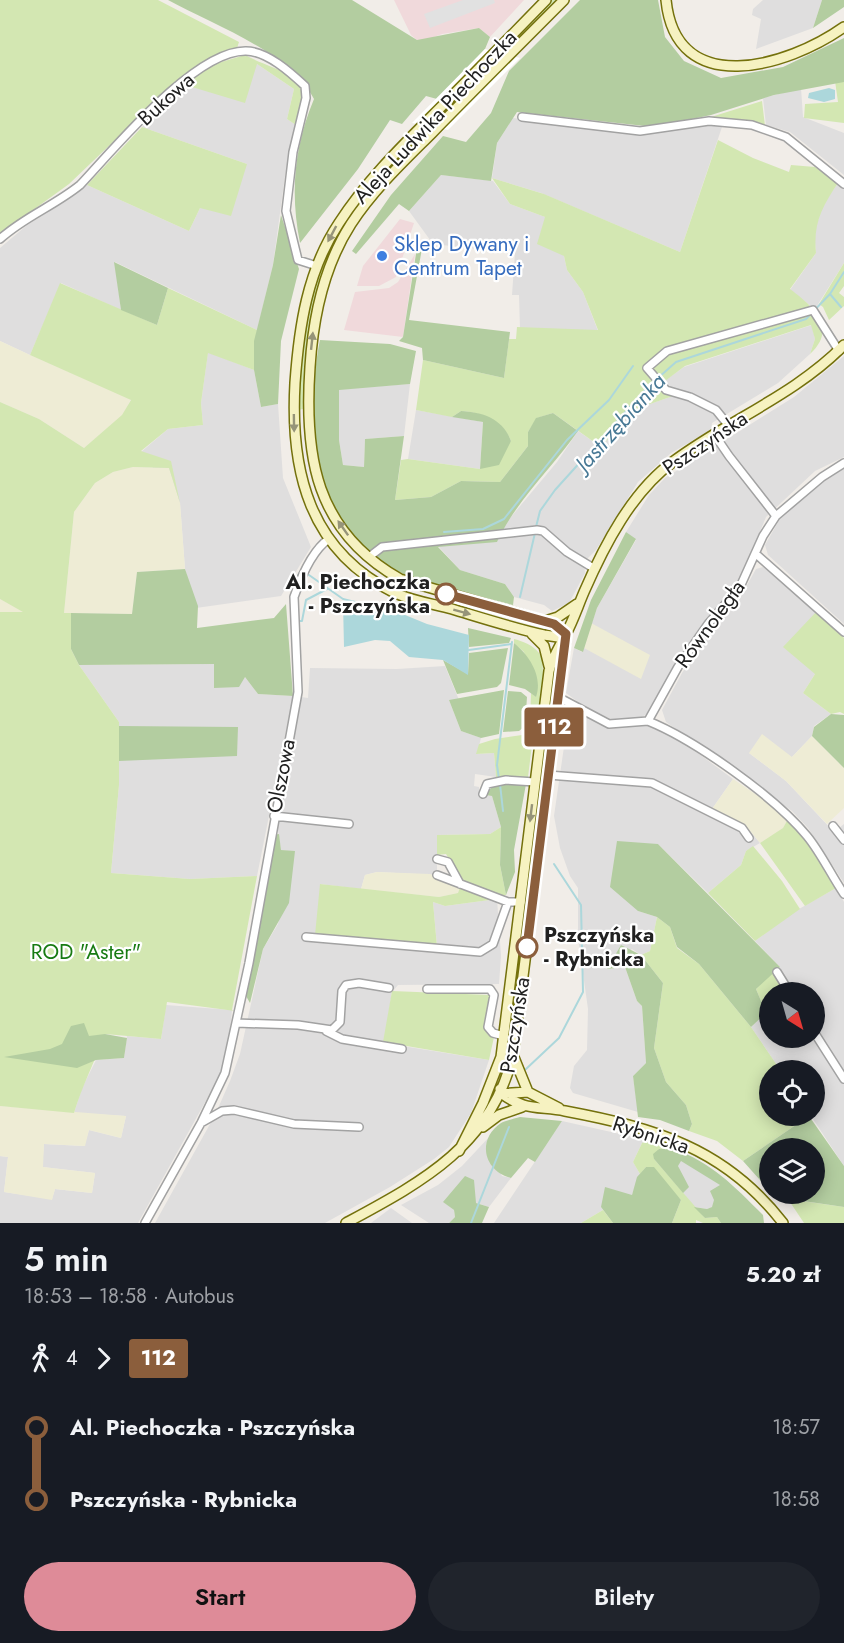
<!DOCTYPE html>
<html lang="pl">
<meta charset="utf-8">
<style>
:root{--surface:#171b24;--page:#20242c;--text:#f1f3f6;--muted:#9ea1a6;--accent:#de8b98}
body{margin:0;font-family:Jost,sans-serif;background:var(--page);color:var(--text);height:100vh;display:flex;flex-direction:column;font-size:22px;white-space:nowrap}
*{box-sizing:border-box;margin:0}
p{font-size:20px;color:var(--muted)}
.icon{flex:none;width:33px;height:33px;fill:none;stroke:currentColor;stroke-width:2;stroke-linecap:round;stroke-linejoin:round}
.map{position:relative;height:1223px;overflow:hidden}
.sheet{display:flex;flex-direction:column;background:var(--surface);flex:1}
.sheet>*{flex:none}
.badge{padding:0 12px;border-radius:4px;font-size:21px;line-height:39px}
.needle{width:39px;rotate:143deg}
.fabs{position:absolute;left:759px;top:982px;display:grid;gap:12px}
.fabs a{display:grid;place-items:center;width:66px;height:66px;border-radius:50%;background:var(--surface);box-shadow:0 3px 15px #0003;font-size:30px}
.map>.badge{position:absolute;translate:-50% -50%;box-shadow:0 0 0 3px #fff}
.legs{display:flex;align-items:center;gap:9px;height:66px;padding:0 24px;font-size:20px}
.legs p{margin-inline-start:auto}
.summary{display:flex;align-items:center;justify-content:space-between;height:102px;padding:0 24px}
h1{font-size:33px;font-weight:600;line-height:45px}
.action{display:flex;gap:12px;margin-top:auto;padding:12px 24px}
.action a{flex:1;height:69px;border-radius:36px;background:var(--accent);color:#111;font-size:24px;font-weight:600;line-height:69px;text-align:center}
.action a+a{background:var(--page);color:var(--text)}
ul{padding:0 24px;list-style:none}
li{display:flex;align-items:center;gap:21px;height:72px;font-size:22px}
li i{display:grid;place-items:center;width:9px;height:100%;margin:0 8px;background:currentColor}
li i::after{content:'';width:15px;height:15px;margin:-8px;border:4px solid;border-radius:50%;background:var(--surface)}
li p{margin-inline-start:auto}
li:first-child i{background:linear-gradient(#0000 50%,currentColor 0)}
li:last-child i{background:linear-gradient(currentColor 50%,#0000 0)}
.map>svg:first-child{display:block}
.residential{fill:#dfdede}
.commercial{fill:#f0d9db}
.farmland{fill:#eeecd5}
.grass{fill:#d3e7b2}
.forest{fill:#b3cda0}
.parking{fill:#e1e1e1}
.water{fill:#acd7db}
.pier{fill:#fff}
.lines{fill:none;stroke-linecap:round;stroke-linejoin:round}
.stream{stroke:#acd7db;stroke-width:2}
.street-casing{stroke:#a2a2a2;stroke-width:10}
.secondary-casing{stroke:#74710c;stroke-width:12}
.street{stroke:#fff;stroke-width:7}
.secondary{stroke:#f6f2c1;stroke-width:9}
.oneway{fill:#969479}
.line-1-casing{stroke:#fff;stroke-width:14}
.line-1{stroke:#8b5e3c;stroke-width:9}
.shop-dot{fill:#3f7fe0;stroke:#fff;stroke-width:2}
.stop-1-dot{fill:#fff;stroke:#8b5e3c;stroke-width:3}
.labels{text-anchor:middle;stroke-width:4.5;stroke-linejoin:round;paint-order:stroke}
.street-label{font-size:21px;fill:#212121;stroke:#fff}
.shop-label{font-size:21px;fill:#366cbe;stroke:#fff;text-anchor:start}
.stop-label{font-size:21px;font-weight:bold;fill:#212121;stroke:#fff;text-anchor:end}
.park-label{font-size:21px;fill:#187b13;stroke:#fff}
.water-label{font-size:22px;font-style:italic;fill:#487995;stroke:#fff}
</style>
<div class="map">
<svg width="844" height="1223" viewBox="0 0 844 1223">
<rect width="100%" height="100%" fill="#f1ede8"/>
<!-- residential -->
<path class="residential" d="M763,0H822L813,28L756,49L761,19L752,15L753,9Z
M257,64L294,89L287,119L296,125L285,176L273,265L257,330L115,262L121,310L61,283L30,355L0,341V248L26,226L87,185L189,231L200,208L247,164L142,127L182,84Z
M801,88L803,117L844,133V175L790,132L766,125L763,98Z
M513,118L639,134L723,124L680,252L541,193L492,178L497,143Z
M441,175L493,181L510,204L545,217L564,256L567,270L583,292L598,331L520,329L519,295H512L515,253L433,244L409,211Z
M838,183L844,186V263L815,309L790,290L816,253L814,232L824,203Z
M812,325L815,339L810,354L778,383L712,423L711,430L671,453L638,482L596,550L584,562L585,573L569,603L552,611L544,605L514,597L505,584L460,570L438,546L497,541L505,524L557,462L578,431L601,447L633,410L673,396L660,384L684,367Z
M208,352L254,370L261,407L278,404L283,478L311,547L281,596L196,608L185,569L180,503L141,452L168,429L203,425L201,403Z
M844,356V457L815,471L766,517L740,580L731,594L704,623L673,667L649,713L638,719H611L586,708L566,693L574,648L582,652L597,608L636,540L626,532L649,495L665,478L794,397Z
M410,384L404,436L365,439L364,467L343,465L339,440V389Z
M416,410L483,422L480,469L408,459Z
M844,467V624L768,555L765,545L781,517L823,481Z
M763,567L817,611L815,674L803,693L831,714L814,726L812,736L792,757L749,753L786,781L834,832L844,824V883L808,828L792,811L666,722L662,710L682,673L714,625L741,596L756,569Z
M214,664V688L245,677L258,694L293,696L257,876L190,879L111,873L119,785V722L79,665Z
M445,666L459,700H449L461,731L481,738L477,754L494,753L496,777L475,774L474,786L479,787V795L492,796L501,827L490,834L437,835V875L377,872L365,875L361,889L320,884L437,946L433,902L445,906L497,899L501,956L499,984L398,985L392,992L384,1043L489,1060L471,1113L449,1147L434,1159L390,1187L325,1223H155L215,1115L230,1081L240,1054L263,949L278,924L294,852L281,850L277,824L301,697L308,698L310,668L397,669Z
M576,708L604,721L652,726L665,731L695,751L733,779L712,809L746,826L760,843L746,851L741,865L708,893L658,844L638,911L657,917L650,951L641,955L632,949L608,969L625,967L637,1001L642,1006L646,1063L633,1076L638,1112L573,1093L570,1088L574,1066L587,1050L588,1009L578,938V888L570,876L560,848L554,816L569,712Z
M836,888L844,902V1166L811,1116H814V1071H781L751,1027L769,1010L770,1038H814V993H786L772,972L780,967L755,941L792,913Z
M166,1005L232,1010L228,1051L219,1077L138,1223H0V1156L8,1157L4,1192L52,1199L55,1189L92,1193L95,1173L42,1167L44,1144L84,1146L89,1130L121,1138L126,1116L74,1113L82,1088L96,1060L124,1058L127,1036L161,1039Z
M562,1121L647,1140L642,1143L633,1162L640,1174L632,1195L601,1207L603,1210L581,1223H494Z
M491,1135L486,1145L502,1176L511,1178L489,1207L476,1203L444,1202L454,1210L455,1217L449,1223H429L401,1205L438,1185L462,1166Z
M681,1160L721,1185L713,1207L707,1209L694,1207L683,1193L678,1165Z
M391,1208L412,1223H371Z"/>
<!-- commercial -->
<path class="commercial" d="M394,0H524L490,37L479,28L442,34L426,40H417L411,35Z
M400,219L414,223L396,277L379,286H357L363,266Z
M415,254L403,337L344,330L355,292L389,288L398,282Z"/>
<!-- farmland -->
<path class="farmland" d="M0,341L30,355L131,399L123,415L84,448L39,419L0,402Z
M133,467L169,468L180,503L185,569L137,572L132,614L64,613L74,512L95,483L113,472Z
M0,599L25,612H0Z
M591,623L650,655L641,679L584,648Z
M762,734L792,757L812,736L844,768V808L827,824L786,781L749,753Z
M733,779L778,809L788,819L783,828L770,838L760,843L746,826L712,809Z
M377,872L430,874L460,887L458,893L439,897L361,889L365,875Z
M0,1106L126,1116L121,1138L89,1130L85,1146L44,1144L43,1167L95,1173L92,1193L55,1189L52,1200L4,1192L8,1157L0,1156Z"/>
<!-- grass -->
<path class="grass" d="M0,0H158L239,42L237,48L180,78L69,184L0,234Z
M551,0H558L473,86L487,65Z
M245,55C283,75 316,71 296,125L287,119L294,89L257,64L245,103L182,84L211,65Z
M844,80V123L804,118L805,104L838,102L835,81Z
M456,97L461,98C390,169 331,219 310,322C304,349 305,380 303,409L298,410C301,371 300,330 312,293C336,211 398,156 456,97Z
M762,101L765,126L711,117Z
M142,127L247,164L231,216L200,208L189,231L87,185Z
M718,140L753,158L789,172L791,165L815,167L838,183C822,207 813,223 816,253L790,289C814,307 838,328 810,354L815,339L811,325L685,366L661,384L673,396L633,410L601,447L553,413L537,418L528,432V446L500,482L461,481L431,497L395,500L401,460L408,459L480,469L511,441C503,421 481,412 461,411L452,417L416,410L423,360L504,378L509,339H516L517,327L598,330L583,292L567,270L564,256L537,244L545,217L510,204L492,178L544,194L680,252Z
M844,263V286L839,293L844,297V306L829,320L823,307L819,304Z
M60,283L157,325L168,288L257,330L254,370L208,353L201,403L203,425L168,429L141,451L171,461L180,503L169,468L133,467L113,472L95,483L74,512L64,613H71V649L79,665L119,722V785L111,873L190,879L257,876L232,1010L235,1011L167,1002L161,1039L105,1034C95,1061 82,1086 74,1113L0,1106V612H23L0,599V402L39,419L84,448L122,415L131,400L30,355Z
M817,611L844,638V714L840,712L831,714L803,693L815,674L783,647Z
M514,639C522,641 533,645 539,653C549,666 537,714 534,730L530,725L531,693L536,697L524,652L514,643Z
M522,735L533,737L528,777H496L494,753L476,754L479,744L495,739Z
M788,819L803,837L836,888L805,906L760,843L783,828Z
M501,827L500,865L506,895L501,896L462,880L446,854L437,855V835L490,834Z
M753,846L782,881L800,909L755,941L708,893L741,865L746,851Z
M320,884L439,897L458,893L460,887L497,899L445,906L433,902L437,947L315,935Z
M657,917L670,927L677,948L699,964L751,1027L781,1071H770V1116H809L743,1161L717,1141L689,1131L692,1124L686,1105L666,1082L654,1048L663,983L641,955L650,951Z
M772,972L786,993H770L769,1010L766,1013L756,989Z
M392,991L490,995L486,1029L488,1035L494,1037L489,1060L383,1042Z
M647,1140L673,1148L659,1149L654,1159L705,1218L717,1217L721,1223H703L696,1220V1223H672L681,1200L646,1167L640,1174L633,1162L642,1143Z
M788,1199L844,1207V1223H804Z
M603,1210L613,1223H581Z"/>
<!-- forest -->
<path class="forest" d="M168,0H352L417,40L479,28L490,37L485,49L437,99L426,96L402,124L390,120L358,169L300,243C290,193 294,147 314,99C291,52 213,25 168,0Z
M580,0H658L665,37L684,61L721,78L783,67L844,38V82L774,95L711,115L654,127L517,112L497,143L491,181L441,175L409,211L399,204L356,254L352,251L391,195L443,136L466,142L491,113L509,71Z
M822,0H844V7L813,28Z
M281,215L299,269L281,341L278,404L261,407L254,370V341L273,265Z
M418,241L423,243L409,320L510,332L504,378L423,360L422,348L399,341L403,337Z
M114,262L168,288L157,325L121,310Z
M320,340L390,344L416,351L410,384L339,390V440L343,465L364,467L365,439L404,436L395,500L431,497L461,481L500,482L528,446V432L536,418L553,413L578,431C553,467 515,502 497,542L438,547L460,570L505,584L514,597L513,605C470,593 411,585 376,558C356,543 326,500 318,476C308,445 313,373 320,340Z
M461,411C483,412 503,419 511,441L499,465L480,469L483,422L452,417Z
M626,532L636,539L597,608L583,652L574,648L591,600Z
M185,569L198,606L197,628L274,618L286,604L293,696L258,694L245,677L239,687L214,688V664L79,665L71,649V613L132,614L137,572Z
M468,628L511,638L509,643L469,647Z
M514,643C530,656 543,677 536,697L525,689L509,685Z
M508,648L501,683L497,687L457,694L443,660L468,674L469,653Z
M504,690L499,734L481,738L461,731L449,700Z
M508,691L521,692L527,697L525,726L519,731L503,732Z
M831,714L844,715V768L812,736L814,727Z
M119,726L238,727L237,756L119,761Z
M526,784L514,850L515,872L506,895L500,865L501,827L492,796L485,795L494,785Z
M279,834L281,850L295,851L289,903L263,949L250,1003L246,996L273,835Z
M617,841L658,844L780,967L756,989L766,1013L751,1027L699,964L677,947L670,927L657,917L638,911L610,887Z
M621,945L641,955L663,983L654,1048L666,1082L686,1105L692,1124L689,1131L660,1120L638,1117L633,1076L646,1063L642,1006L637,1001L625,967L607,969Z
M84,1023L89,1036L105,1034L127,1038L124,1058L96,1060L77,1068L4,1057L50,1049L62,1044L71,1026Z
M809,1116L844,1166V1207L776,1197L773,1194H814V1149H770L769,1190L743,1161Z
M520,1117L562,1121L535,1162L528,1158L511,1178C484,1171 476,1140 501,1123C506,1120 514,1119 520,1117Z
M673,1148C714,1165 732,1184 763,1215L764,1223H721L717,1217L705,1218L694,1207L707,1209L712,1207L714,1200L710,1191L720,1185L681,1161L678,1166L689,1187L683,1193L654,1159L653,1154L659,1149Z
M646,1167H654L681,1200L672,1223H613L601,1207L605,1187L632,1195L637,1177Z
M465,1176L474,1180L476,1203L489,1207L482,1223H449L455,1217L454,1210L443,1202Z"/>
<!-- parking -->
<path class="parking" d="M463,0H494L495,3L430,28L424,14Z"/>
<!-- water -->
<path class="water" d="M829,88L835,90V99L824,102L808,98L809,93Z
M371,601L427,624L469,635L468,675L443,660L409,657L390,641L375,640L344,647L343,603L351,607L364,609Z"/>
<!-- pier -->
<path class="pier" d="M485,49L520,58L448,130L412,123Z"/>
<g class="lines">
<!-- stream -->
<path class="stream" d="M830,294L841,307
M536,527L540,511L555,490L649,386L676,362L806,319L830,294L844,272
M444,532L483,529L504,519L567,440L609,400L633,366
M309,575L343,599L363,604
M291,589L300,572
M520,597L535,533
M300,621H302L306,600L327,589
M469,650L511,644
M499,779L497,765L512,642
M500,784L503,811
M526,1069L559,1038L583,992L581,905L554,864
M471,1223L509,1127"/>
<defs>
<path id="street" d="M522,117L640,131L709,121L752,125L786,137L844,184
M0,239C24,217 54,206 80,185C114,149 195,50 246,51C267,51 291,73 305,86L306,98L293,152L286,211L298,260L317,266
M729,426L716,410L690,397L666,390L647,368L667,351L813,310L839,351
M714,434L729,456L776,516
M756,554L844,632
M369,557L382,547L537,530L543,531L567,552L595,569
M558,697L609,724L648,721L678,667L708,624L740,587L763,536L776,516L822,477L844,463
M648,721C695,740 775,797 807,836C821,853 831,875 844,894
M548,775L652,783L742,828L749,838
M483,794L487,784L506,780L535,782
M274,816L349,824
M833,826L844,840
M437,859L448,862L460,884
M437,875L508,902
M306,937L480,952L493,944L508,902H521
M777,972L790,993
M427,989H490L494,995L488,1027L493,1033L504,1036
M236,1023L298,1025L332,1030L340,1022L342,991L346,985L359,983L389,988
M326,1031L342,1039L402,1049
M814,1032L844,1079
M201,1123L222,1111L234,1110L294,1124L359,1127
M145,1223L201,1123L225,1073L249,963L298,692L294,597C301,577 312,550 329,539"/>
<path id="secondary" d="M546,0C510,37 474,74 438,110C402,146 366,181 339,223C307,271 299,327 295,383C290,471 309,551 395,593C413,601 433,604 452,609C482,618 513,628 544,635L558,637L566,634
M564,0C520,44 476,88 432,133C403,162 374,189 351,224C324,266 313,318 310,367C304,456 315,531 400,579L554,624L566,634
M666,0C676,100 788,67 844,27
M545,621L558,617L577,604
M532,634L544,646L549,666
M513,1055L528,1092
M500,1089L501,1093C524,1111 539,1106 565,1111C655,1128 725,1148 783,1223
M499,1094L528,1092L559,1108
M483,1127L499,1115L522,1107
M459,1151L483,1103L501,1057L549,671C553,656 559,648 566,634C573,621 578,606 584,592C604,546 632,491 674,461C729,420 795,395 844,345
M346,1223C422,1182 491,1146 513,1055L566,637"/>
</defs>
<!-- street casing -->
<use href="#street" class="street-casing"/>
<!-- secondary casing -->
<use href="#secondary" class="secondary-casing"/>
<!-- street -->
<use href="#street" class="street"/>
<!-- secondary -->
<use href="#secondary" class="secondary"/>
</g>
<!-- one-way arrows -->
<defs><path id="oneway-solid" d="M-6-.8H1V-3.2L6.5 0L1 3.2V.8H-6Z" transform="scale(1.5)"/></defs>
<g class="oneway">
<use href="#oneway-solid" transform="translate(332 234) rotate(118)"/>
<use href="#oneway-solid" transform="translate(312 341) rotate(-84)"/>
<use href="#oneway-solid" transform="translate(294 423) rotate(89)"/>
<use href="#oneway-solid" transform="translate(343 528) rotate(-125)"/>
<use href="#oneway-solid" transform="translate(462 612) rotate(15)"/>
<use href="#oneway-solid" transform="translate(531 813) rotate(97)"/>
</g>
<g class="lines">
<defs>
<path id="line-1" d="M446,594L554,624L566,634L527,947"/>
</defs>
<!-- line-1 casing -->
<use href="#line-1" class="line-1-casing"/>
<!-- line-1 -->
<use href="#line-1" class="line-1"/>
</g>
<!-- markers -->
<circle class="shop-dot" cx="382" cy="256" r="6"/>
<g class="stop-1-dot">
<circle cx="446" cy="594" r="10"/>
<circle cx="527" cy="947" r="10"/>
</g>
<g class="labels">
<!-- street labels -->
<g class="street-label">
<text transform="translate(166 99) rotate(-42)" y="7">Bukowa</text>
<text transform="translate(435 117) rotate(-47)" y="7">Aleja Ludwika Piechoczka</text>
<text transform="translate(705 443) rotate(-34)" y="7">Pszczyńska</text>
<text transform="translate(710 624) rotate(-54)" y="7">Równoległa</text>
<text transform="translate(281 776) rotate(-79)" y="7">Olszowa</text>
<text transform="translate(515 1025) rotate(-81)" y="7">Pszczyńska</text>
<text transform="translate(651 1135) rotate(18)" y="7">Rybnicka</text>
</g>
<!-- shop labels -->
<g class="shop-label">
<text x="394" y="251">Sklep Dywany i<tspan x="394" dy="24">Centrum Tapet</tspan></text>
</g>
<!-- stop labels -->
<g class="stop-label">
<text x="430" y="589">Al. Piechoczka<tspan x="430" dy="24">- Pszczyńska</tspan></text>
<text x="544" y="942" text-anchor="start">Pszczyńska<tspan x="544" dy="24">- Rybnicka</tspan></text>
</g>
<!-- park labels -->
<g class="park-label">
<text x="86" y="959">ROD "Aster"</text>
</g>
<!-- water labels -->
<g class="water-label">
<text transform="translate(620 422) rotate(-48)" y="8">Jastrzębianka</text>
</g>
</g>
</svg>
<div class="fabs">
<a><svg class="needle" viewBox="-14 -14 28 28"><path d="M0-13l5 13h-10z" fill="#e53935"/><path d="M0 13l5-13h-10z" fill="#9ea1a6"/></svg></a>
<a><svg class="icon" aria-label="locate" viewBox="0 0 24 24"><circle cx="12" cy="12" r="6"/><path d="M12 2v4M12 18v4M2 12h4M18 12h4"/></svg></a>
<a><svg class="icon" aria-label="layers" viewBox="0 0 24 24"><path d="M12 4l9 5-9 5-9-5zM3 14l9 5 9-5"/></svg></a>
</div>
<b class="badge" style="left:554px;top:727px;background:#8b5e3c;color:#fff">112</b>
</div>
<section class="sheet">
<div class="summary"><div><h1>5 min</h1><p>18:53 – 18:58 · Autobus</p></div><b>5.20 zł</b></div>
<div class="legs"><svg class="icon" aria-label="walk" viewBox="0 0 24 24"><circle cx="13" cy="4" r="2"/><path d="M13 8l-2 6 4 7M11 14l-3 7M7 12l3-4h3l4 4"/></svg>4<svg class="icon" aria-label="forward" viewBox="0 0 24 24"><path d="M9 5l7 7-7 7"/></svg><b class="badge" style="background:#8b5e3c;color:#fff">112</b></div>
<ul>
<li><i style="color:#8b5e3c"></i><b>Al. Piechoczka - Pszczyńska</b><p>18:57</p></li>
<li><i style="color:#8b5e3c"></i><b>Pszczyńska - Rybnicka</b><p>18:58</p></li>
</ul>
<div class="action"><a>Start</a><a>Bilety</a></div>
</section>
